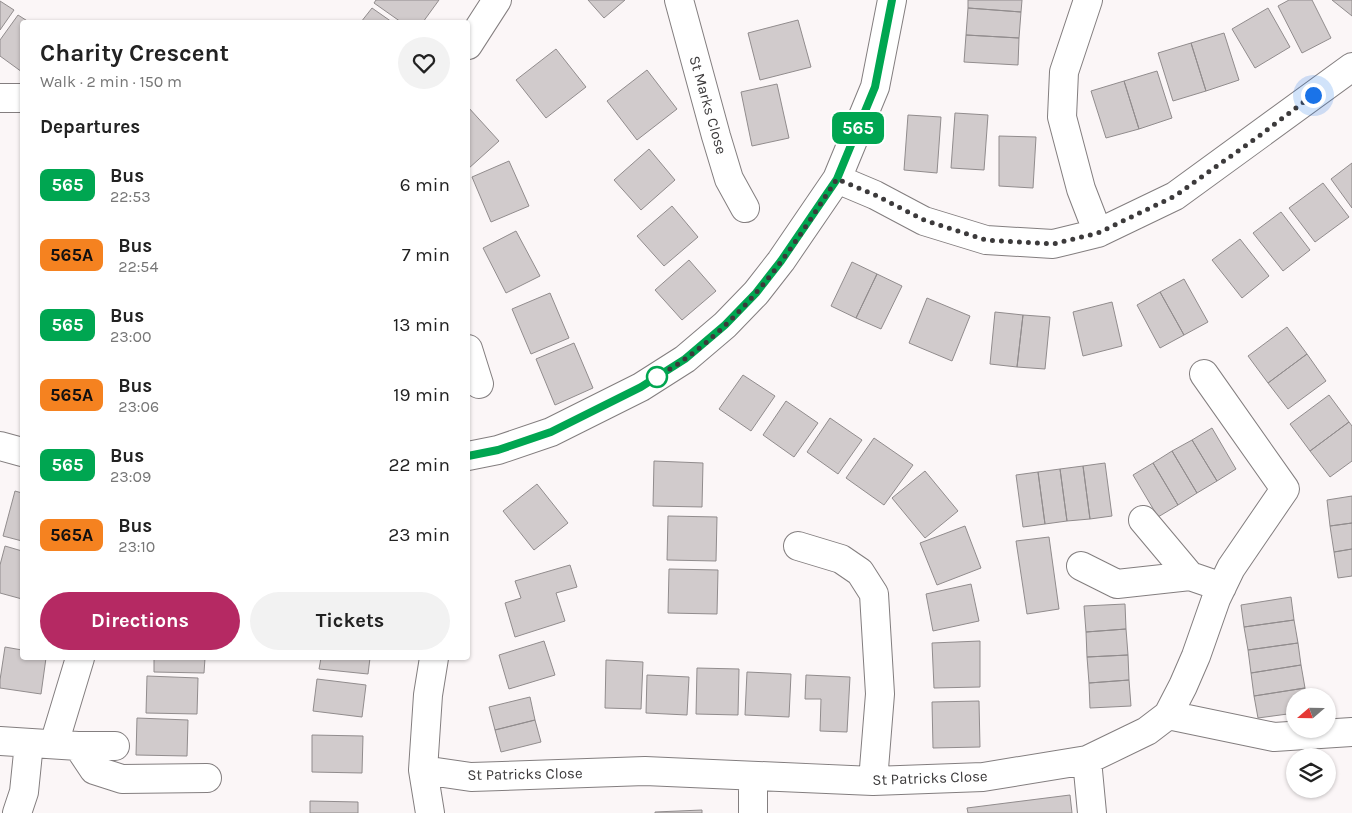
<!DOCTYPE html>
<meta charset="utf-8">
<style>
:root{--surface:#fff;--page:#f2f2f2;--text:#222;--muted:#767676;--accent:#b52963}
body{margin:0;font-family:Karla,sans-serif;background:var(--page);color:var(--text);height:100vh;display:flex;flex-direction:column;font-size:19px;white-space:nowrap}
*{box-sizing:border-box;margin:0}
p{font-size:16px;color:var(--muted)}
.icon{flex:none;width:28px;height:28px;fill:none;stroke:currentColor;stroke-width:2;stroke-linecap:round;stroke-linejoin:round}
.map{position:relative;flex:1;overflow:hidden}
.side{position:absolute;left:20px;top:20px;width:450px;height:640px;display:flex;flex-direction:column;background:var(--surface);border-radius:5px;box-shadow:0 1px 4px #0004}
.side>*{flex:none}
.badge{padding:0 10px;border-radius:8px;font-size:18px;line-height:32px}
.needle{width:32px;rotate:250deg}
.controls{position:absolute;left:1286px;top:688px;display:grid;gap:10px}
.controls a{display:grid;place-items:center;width:50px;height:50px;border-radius:50%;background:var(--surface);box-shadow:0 1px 4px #0004;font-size:25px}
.you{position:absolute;width:25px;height:25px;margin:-12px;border:4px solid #fff;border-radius:50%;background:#1a73e8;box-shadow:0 0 0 8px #1a73e833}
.map>.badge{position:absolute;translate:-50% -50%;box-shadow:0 0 0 2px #fff}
h2{padding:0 20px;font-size:19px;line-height:45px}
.round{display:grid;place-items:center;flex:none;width:52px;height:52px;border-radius:26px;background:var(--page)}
.summary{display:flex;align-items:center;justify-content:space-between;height:85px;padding:0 20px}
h1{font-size:24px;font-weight:700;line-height:38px}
.cta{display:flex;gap:10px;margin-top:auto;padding:10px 20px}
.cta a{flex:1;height:58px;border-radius:30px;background:var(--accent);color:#fff;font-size:20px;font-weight:700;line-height:58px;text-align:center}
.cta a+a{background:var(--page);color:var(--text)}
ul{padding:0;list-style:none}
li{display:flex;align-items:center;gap:15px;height:70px;padding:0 20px}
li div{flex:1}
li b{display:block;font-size:19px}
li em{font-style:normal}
li .badge{min-width:55px;font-weight:700;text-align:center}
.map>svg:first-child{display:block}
.building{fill:#d1cbcc;stroke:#918c8d}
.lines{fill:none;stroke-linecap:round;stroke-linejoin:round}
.minor-casing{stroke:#837e7f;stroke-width:30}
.minor{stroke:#fff;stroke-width:28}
.line-casing{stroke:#fff;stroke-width:11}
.line{stroke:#00a651;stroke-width:8}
.walk{stroke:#3c3a3b;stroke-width:5;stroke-dasharray:0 9}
.stop-dot{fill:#fff;stroke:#00a651;stroke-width:2.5}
.labels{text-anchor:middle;stroke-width:4;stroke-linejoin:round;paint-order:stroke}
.street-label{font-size:15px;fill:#3c3a3b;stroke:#fff}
</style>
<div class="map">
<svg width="1352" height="813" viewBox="0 0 1352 813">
<rect width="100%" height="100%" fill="#fbf6f7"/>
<!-- building -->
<path class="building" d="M376,0H439L423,22H401L374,3Z
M588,0H625L604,18Z
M968,0H1022L1021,12L968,8Z
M1289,0H1312L1331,38L1302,53L1278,6Z
M1332,0H1352V16Z
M0,1L14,10L0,30Z
M372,8L392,22H361Z
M968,8L1021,12L1019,38L966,35Z
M1268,8L1290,47L1255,68L1232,29Z
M18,15L29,22H22V72L0,56V40Z
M798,20L811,67L760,80L748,33Z
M1224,33L1239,80L1206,91L1191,43Z
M966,35L1019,38L1018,65L964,62Z
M1191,43L1206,91L1173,101L1158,53Z
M556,49L586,87L546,118L516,80Z
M647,70L677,109L637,140L607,101Z
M1157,71L1172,118L1139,129L1124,81Z
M1124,81L1139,129L1106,138L1091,91Z
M777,84L789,138L752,146L741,92Z
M468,107L499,141L468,169Z
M955,113L988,115L984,170L951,168Z
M908,115L941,117L937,173L904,170Z
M999,136L1036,137L1033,188L999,186Z
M649,149L675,180L641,210L614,180Z
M509,161L529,206L491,222L472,177Z
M1352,163V208L1331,179Z
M1323,183L1349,217L1315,242L1289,208Z
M672,206L698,237L664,266L637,236Z
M1281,212L1310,250L1283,271L1253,233Z
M516,231L540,276L506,293L483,248Z
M1240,239L1269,276L1242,298L1212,260Z
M689,260L716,291L682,320L655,290Z
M852,262L877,274L856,318L831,306Z
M877,274L902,286L881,329L856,318Z
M1184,279L1208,322L1184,335L1160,292Z
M1160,292L1184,335L1160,348L1137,305Z
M550,293L569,338L531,354L512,309Z
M927,298L970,316L952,361L909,343Z
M1112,302L1122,346L1083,356L1073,312Z
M995,312L1023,315L1017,367L990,364Z
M1023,315L1050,317L1045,369L1017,367Z
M1287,327L1307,354L1268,383L1248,356Z
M574,343L593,388L555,405L536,359Z
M1307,354L1326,381L1288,409L1268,383Z
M743,375L775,396L751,431L719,409Z
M1329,395L1349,422L1310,451L1290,424Z
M786,401L818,423L794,457L763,435Z
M830,418L862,440L838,474L807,452Z
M1349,422L1352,426V461L1330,477L1310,451Z
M1212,428L1236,469L1217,481L1192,440Z
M874,438L913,465L884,505L846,478Z
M1192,440L1217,481L1197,493L1172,451Z
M1172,451L1197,493L1178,505L1153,463Z
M654,461L703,463L702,507L653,506Z
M1105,463L1112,516L1090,519L1083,466Z
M1153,463L1178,505L1158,517L1133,475Z
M1083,466L1090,519L1067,521L1060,469Z
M1060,469L1067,521L1045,524L1038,472Z
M925,471L958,511L925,538L892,498Z
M1038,472L1045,524L1023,527L1016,475Z
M537,484L568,523L534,550L503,511Z
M15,491L22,493V541L3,536Z
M1352,496V523L1330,526L1327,500Z
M668,516L717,517L716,561L667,560Z
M1352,523V549L1334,552L1330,526Z
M965,526L981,568L937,585L920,543Z
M1049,537L1059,609L1027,614L1016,541Z
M5,546L22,551V599L0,593V565Z
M1352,549V576L1338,578L1334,552Z
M570,565L577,587L556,593L565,621L515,637L505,603L521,598L515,581Z
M669,569L718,570L717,614L668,613Z
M971,584L979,621L933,631L926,594Z
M1291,597L1294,620L1244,627L1241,605Z
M1125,604L1126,629L1086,632L1084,606Z
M1294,620L1298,643L1248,650L1244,627Z
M1126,629L1128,655L1087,657L1086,632Z
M544,641L555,675L509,689L499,655Z
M980,641V687L934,688L932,643Z
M1298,643L1301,665L1251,673L1248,650Z
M5,647L22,650V658H46L41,694L0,688V680Z
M1128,655L1129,680L1089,683L1087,657Z
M154,658H205L204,673L154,672Z
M321,658H370L368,674L319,669Z
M606,660L643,662L641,709L605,708Z
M1301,665L1305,688L1254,696L1251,673Z
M697,668L739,669L738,715L696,714Z
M747,672L791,674L789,717L745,715Z
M647,675L689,677L687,715L646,713Z
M806,675L850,677L847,732L820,731L821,699H805Z
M147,676L198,678L197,714L146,713Z
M317,679L366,685L362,717L313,711Z
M1129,680L1131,706L1090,708L1089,683Z
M1305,688L1306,696H1295V713L1258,718L1254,696Z
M530,697L535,720L495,730L489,707Z
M979,701L980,747L933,748L932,702Z
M137,718L188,720L187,756L136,755Z
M535,720L541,742L501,752L495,730Z
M312,735L363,736L362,773L312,772Z
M1070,795L1072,813H968L967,808Z
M310,801L358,802V813H310Z
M702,810V813H655V812Z"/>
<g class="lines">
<defs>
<path id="minor" d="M679,0L716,136L729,179L745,208
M1088,0L1064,72L1062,117L1081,189L1098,233
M468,45L497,0
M0,98H22
M837,179L875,195L924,221L986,240L1053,244L1098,233L1175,196L1352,67
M468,349L479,384
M0,446L22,452
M468,456L498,450L551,432L641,387L685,359L725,325L756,293L781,261L837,179L875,87L892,0
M1143,520L1190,576
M798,546L841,559L860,572L874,594L880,694L873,781
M1081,566L1117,584L1190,576L1222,587
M1168,715L1274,737L1352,732
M0,741L78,746H115
M54,744L80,658
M78,746L94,770L122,779L207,778
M1087,760L1092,813
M423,770L471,777L645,771L873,781L983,777L1087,760L1147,731L1168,715L1183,686L1196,656L1216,599L1231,568L1285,489L1204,374
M753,776V813
M17,813L24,792L29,743
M430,813L423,770L428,695L434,658"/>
</defs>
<!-- minor casing -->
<use href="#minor" class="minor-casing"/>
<!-- minor -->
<use href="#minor" class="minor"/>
</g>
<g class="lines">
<defs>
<path id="line" d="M468,456L498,450L551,432L641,387L685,359L725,325L756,293L781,261L837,179L875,87L892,0"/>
</defs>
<!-- line casing -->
<use href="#line" class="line-casing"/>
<!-- line -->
<use href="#line" class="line"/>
<!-- walk -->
<path class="walk" d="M657,377L656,378C665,371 676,366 685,359C709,342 735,317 755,294C786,259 811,218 837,179L875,195L924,220L986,240L1053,244L1098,233L1175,196L1259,136L1313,95"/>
</g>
<!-- markers -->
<circle class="stop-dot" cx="657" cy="377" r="10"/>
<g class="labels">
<!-- street labels -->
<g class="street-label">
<text transform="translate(708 105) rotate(74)" y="5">St Marks Close</text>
<text transform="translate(525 774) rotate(-1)" y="5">St Patricks Close</text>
<text transform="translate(930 778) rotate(-2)" y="5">St Patricks Close</text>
</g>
</g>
</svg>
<div class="controls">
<a><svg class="needle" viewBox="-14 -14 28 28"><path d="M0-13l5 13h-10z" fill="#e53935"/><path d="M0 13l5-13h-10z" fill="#767676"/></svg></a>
<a><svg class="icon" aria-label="layers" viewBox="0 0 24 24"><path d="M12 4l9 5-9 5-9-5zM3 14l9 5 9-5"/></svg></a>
</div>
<div class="you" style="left:1313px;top:95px"></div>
<b class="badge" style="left:858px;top:128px;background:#00a651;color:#fff">565</b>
<section class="side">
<div class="summary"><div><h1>Charity Crescent</h1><p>Walk · 2 min · 150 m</p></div><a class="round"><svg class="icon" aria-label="heart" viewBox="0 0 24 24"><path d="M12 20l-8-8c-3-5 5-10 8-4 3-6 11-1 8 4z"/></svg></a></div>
<h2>Departures</h2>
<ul>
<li><span class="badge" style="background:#00a651;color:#fff">565</span><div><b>Bus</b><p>22:53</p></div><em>6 min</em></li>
<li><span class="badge" style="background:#f58220;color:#111">565A</span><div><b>Bus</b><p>22:54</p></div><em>7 min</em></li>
<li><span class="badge" style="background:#00a651;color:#fff">565</span><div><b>Bus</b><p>23:00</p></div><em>13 min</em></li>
<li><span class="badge" style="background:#f58220;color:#111">565A</span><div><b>Bus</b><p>23:06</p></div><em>19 min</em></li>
<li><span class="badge" style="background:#00a651;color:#fff">565</span><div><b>Bus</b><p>23:09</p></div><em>22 min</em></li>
<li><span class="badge" style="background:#f58220;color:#111">565A</span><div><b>Bus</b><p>23:10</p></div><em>23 min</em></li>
</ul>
<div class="cta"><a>Directions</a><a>Tickets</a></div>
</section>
</div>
